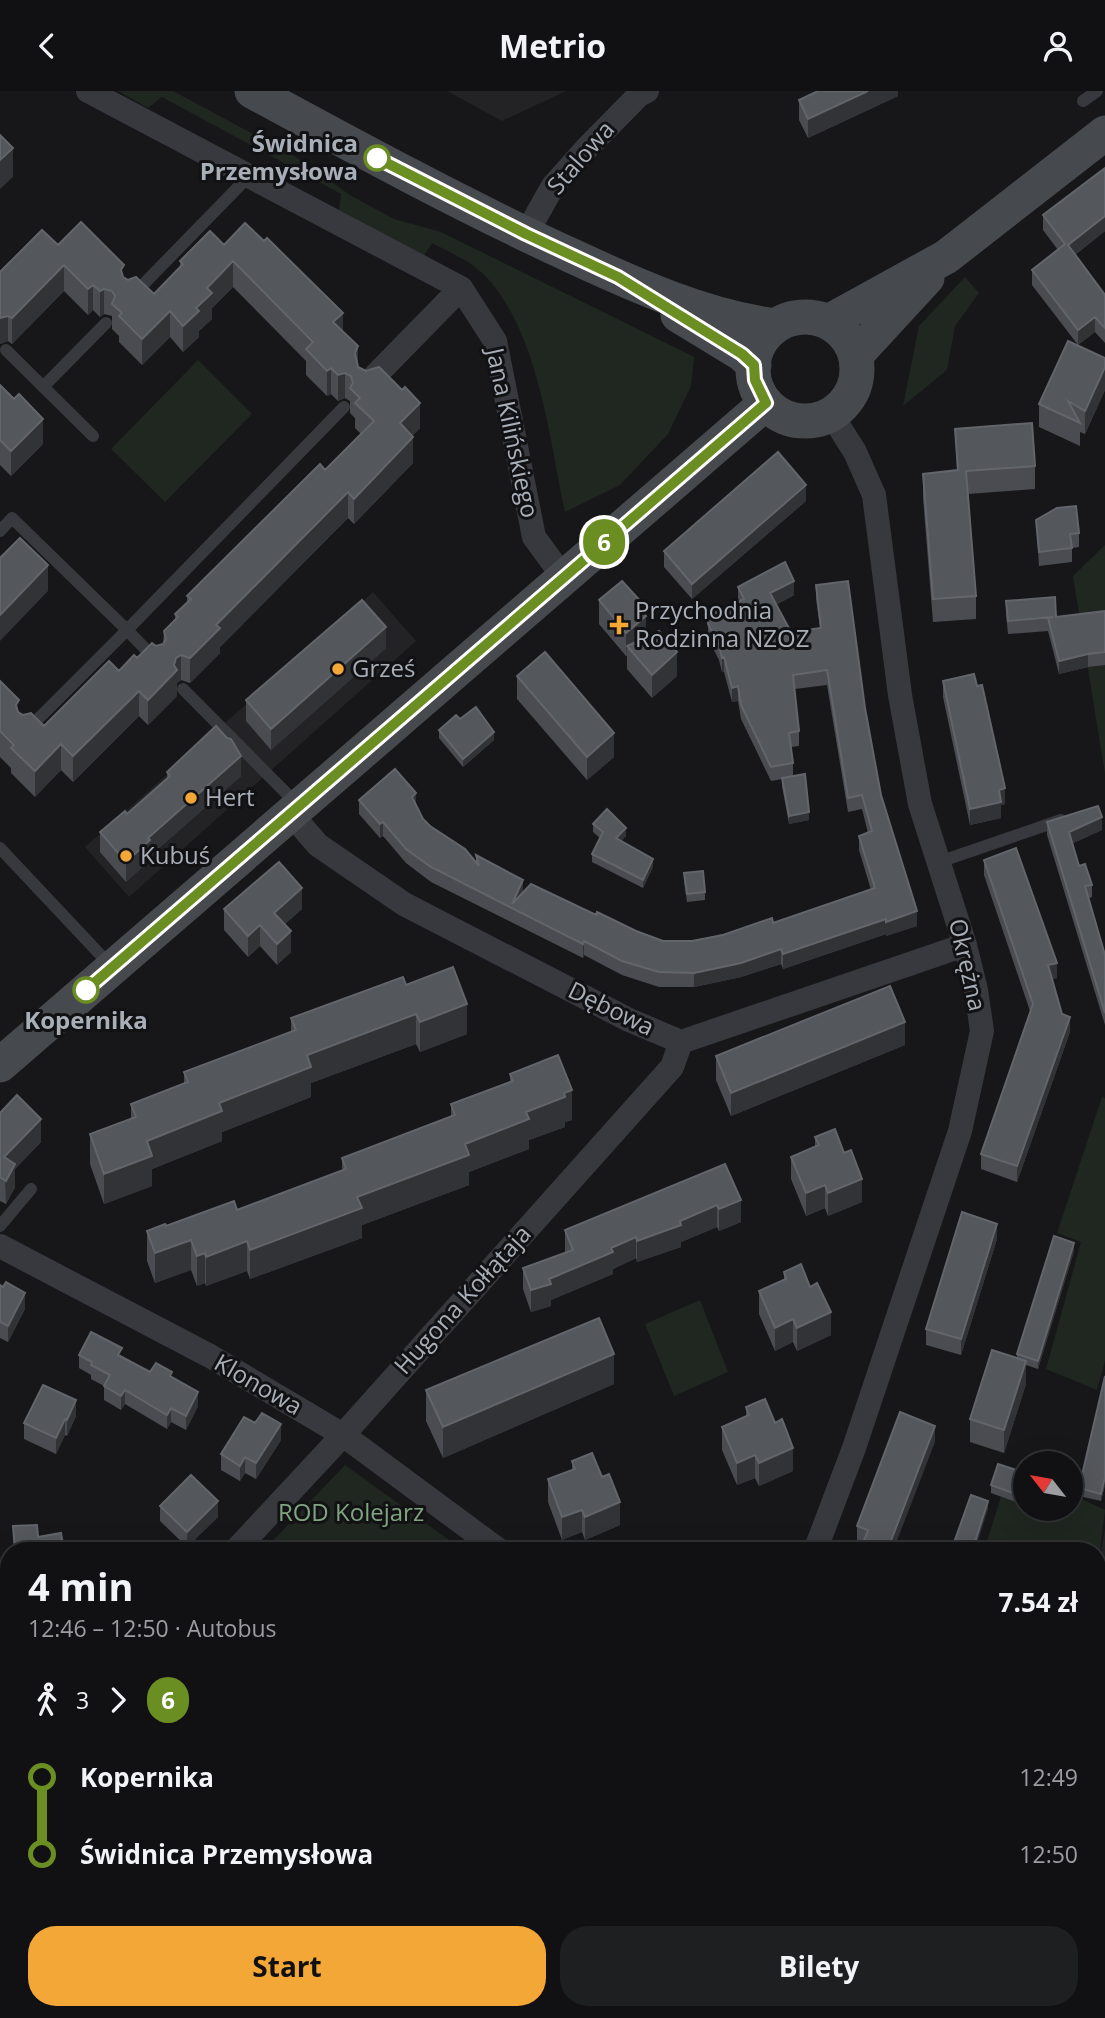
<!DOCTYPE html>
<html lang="pl">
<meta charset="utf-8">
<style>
:root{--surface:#111113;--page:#1e1f21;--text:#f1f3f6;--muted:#9c9da0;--line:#303133;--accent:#f2a737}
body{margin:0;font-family:"Open Sans",sans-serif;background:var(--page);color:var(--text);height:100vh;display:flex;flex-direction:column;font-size:26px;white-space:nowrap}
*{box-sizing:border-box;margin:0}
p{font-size:23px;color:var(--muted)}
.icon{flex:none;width:38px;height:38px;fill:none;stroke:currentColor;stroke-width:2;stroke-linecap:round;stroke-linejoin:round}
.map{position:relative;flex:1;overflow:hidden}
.drawer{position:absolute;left:0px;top:1451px;width:1106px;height:478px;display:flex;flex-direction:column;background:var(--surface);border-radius:28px 28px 0 0;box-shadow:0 7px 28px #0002,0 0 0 2px var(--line)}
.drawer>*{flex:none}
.badge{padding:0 14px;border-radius:23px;font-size:24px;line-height:46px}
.needle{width:46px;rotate:301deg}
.fabs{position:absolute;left:1013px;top:1360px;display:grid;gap:14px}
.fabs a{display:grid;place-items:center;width:70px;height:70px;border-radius:50%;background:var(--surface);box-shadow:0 7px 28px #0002,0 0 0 2px var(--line);font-size:35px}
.map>.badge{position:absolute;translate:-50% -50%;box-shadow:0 0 0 4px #fff}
.legs{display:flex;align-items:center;gap:10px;height:77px;padding:0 28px;font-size:23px}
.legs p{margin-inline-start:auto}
.head{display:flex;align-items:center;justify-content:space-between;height:119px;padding:0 28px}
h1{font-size:38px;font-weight:700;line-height:52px}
.button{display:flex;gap:14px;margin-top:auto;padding:14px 28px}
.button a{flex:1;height:80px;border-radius:28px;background:var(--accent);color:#111;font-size:28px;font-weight:700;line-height:80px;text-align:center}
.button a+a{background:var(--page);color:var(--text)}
ul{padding:0 28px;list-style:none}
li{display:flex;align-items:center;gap:24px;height:77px;font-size:26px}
li i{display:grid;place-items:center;width:10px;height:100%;margin:0 9px;background:currentColor}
li i::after{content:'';width:18px;height:18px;margin:-9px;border:5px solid;border-radius:50%;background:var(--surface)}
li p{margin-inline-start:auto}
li:first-child i{background:linear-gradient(#0000 50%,currentColor 0)}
li:last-child i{background:linear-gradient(currentColor 50%,#0000 0)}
header{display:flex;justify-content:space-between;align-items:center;height:91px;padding:0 28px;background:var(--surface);font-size:32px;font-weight:700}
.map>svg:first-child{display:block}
.built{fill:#232326}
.green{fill:#1f2720}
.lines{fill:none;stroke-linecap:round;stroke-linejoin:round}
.lane{stroke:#38393e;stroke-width:12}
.street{stroke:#38393e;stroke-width:24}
.secondary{stroke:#46494e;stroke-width:35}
.wall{fill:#4a4c51}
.shaded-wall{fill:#313336}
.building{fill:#54575c;stroke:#62656b;stroke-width:2}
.line-1-casing{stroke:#fff;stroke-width:16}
.line-1{stroke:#6b8e23;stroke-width:10}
.stop-1-dot{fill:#fff;stroke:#6b8e23;stroke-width:3.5}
.poi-dot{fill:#f2a737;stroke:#121214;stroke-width:2.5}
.labels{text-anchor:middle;stroke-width:6;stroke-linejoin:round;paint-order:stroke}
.stop-label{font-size:24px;font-weight:bold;fill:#a9afb9;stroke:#121214;text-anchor:end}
.street-label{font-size:24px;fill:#a9afb9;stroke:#121214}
.poi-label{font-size:24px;fill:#a9afb9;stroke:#121214;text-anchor:start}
.park-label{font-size:24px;fill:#80a480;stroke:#121214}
</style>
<header><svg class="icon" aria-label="back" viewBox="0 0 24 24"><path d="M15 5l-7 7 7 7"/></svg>Metrio<svg class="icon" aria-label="person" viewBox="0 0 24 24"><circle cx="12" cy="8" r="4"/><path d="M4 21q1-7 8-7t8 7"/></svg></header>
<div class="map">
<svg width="1105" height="1927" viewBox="0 0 1105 1927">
<rect width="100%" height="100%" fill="#171719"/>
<!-- built -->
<path class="built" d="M447,0H566L502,30Z
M373,501L416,550L129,806L85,756Z
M1105,1438V1927H1066L1065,1920H1097V1484Z"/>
<!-- green -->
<path class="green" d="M118,0H173L296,66L350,104L394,128L441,141L694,266L691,295L668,343L620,394L565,421C549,347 540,250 490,190C475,172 453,163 432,152L424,165L339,119L341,103L162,6L148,17Z
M965,186L979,202L955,235L947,279L903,315L919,235Z
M198,269L252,323L165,411L111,358Z
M1105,454V683L1073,485Z
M1102,1006L1105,1007V1270L1097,1299L1046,1278L1081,1151L1057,1142Z
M700,1209L728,1281L674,1305L645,1233Z
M345,1374L463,1459H264Z
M1003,1399L1025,1402L1026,1418H1071V1403L1105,1419L1097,1484V1460H984Z
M1105,1502V1927H1076V1920H1097V1552Z
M9,1696V1920H337L332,1927H0V1703Z
M869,1920H1065L1066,1927H874Z"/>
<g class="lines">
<!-- lane -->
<path class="lane" d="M1083,10L1097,0
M133,204L250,84
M6,259L93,345
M43,296L106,232
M0,440L12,427L127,539L28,638
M156,569L127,539L344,316
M183,598L297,713
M0,757L110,874
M939,771L1061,729
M0,1135L31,1098"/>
<!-- street -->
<path class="street" d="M88,0L461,197L495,250L534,446L564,487
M526,143L553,95L586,58L639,4L647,0
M369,291L461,197
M291,723L318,754L404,813L629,929L681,951L965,854
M0,1155L210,1265L343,1344L500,1460
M235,1460L343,1344L672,976L681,951
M815,1460L854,1357L960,1040L982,940L976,899L965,854L920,713L900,604L874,404L855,361L831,323
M0,1566L9,1567
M739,1920L742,1927"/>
<!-- secondary -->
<path class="secondary" d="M252,0C357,57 462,114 570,164C635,194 705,226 776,235
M678,224L742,263L754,274
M753 278a52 52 0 1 1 104 0a52 52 0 1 1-104 0Z
M828,231L946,166L1105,42
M856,264L927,187
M0,974L766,312"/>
</g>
<!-- wall -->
<path class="wall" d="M898,0V5L808,47L799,29V9Z
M1105,77V140L1075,164L1105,204V252L1095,241L1078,254L1032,194V179L1058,159L1043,139V124Z
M58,154L124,186L154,203L180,176V170L224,154L343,240L358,255V276L420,337L412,345L413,372L354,433L348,427L220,556V562L190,592L181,589L177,592V605L148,634L139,625L73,691L61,679L35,706L11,682V677L0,666V590L19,621L44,635L137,567L156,555L163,553L164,540L175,529V523L187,511V505L325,379L361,343L355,337V327L350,322V310L345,307L338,310L331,303L327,305L306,284V270L233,196L212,217V228L199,240V246L183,261L170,246L142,274L119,251V245L112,238V225L104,223L100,226L93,219L88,224L64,200L12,253L8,250L0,253V181Z
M1105,267V299L1085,343L1080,341V355L1039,336V313Z
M0,294L43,353L11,385L0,374Z
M955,338L1035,375V398L968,403L976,505V528L933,531L923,407V383L957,379Z
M806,410L692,508L664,476V460Z
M1036,429L1079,442V456L1072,457V471L1039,475Z
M816,494L865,617L881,704L917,835L886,845V843L783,878L781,873L741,886L694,896H659L622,884L584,864L583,867L431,791L406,772L383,745L380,747L359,723V709L416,714L423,728L430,735L476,771V764L523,801L596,824L636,840L663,850H692L773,832L871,799L859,759V745L868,742L862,718L848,721L827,594L795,598L799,640V655L791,656L793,672V685L809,729L789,733L782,695V688L771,690L741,628L738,610L732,611L724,581H722L719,569L708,547V525L738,511V496L794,504L776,514L791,541L820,537L816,508Z
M599,509L645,523L646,546L677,585L652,607L627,578V565H626L599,533Z
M1006,510L1056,526L1105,520V574L1088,576L1059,583L1048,540L1008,543L1006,523Z
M386,557L271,659L246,630V609Z
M517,585L614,666L587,689L517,608Z
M943,590L977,595L1005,713L1001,714V727L970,734L943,606Z
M460,628L494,649L463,676L439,647V639Z
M167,681L241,685L150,765V769L126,791L100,761V741L127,723L167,688Z
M1047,731L1102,739L1073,752L1079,775L1092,794V806L1089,807L1105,864V934L1047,744Z
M593,733L626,745L621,750L653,776L643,797L592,771V763L600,747L593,741Z
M984,769L1057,887L1052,888L1062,923L1070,941L1017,1091L981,1078V1063L1030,920L984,784Z
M684,782L705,801V809L687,811L684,790Z
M224,818H302L285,833L291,861L277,874L260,855L248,866L224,839Z
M406,894L467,943L420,961L416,953L311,992V1006L222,1041V1050L152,1078V1095L104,1113L90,1073V1043L131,1028V1013L184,993V981L291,941V927Z
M905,954L731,1025L716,989V965Z
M510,983L572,1029L565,1031V1036L529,1049V1058L469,1081V1094L362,1134V1147L250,1188L247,1180L206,1195L205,1192L197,1195L191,1179L155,1192L147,1170V1140L237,1119L342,1080V1067L451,1026V1013L510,991Z
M0,1022L41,1051L15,1078V1096L6,1113L0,1110Z
M815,1046L844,1062L862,1111L828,1125L825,1117L806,1125L791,1088V1066L815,1055Z
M725,1073L741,1131L719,1140L717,1136L681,1151V1156L637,1171L636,1167L613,1178V1183L551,1209V1215L531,1221L523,1198V1177L565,1162V1139Z
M997,1148L961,1264L926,1254V1238Z
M1074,1160L1038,1278L1026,1274V1293L1004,1362L970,1351V1328L1017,1267V1263Z
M784,1181L831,1244L797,1260L793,1251L775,1260L759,1223V1200L784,1189Z
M0,1194L25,1218L8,1251L0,1247Z
M79,1264L122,1266L150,1281L172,1286L198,1315L186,1339L171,1331L167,1338L125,1313L121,1319L104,1309V1295L91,1288V1284L79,1277Z
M1105,1285V1394L1101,1410L1079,1405V1397Z
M614,1293L443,1367L426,1330V1299Z
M746,1316L793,1380L759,1395L755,1387L737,1394L722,1359V1336L746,1325Z
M76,1325L67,1345L65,1344L56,1363L24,1348V1332Z
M281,1349L256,1388L245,1382L240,1390L221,1379V1363Z
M935,1351L862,1453L857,1451V1435Z
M572,1370L620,1434L585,1449L582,1441L562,1449L548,1411V1388L572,1379Z
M1016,1383L1026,1386L1024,1414L991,1402V1394Z
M160,1415L218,1426L187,1456L160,1430Z
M9,1489V1540L0,1539V1513Z
M0,1586L9,1587V1632L0,1631Z
M420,1920H474L455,1927H423Z
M780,1920H830V1927H783Z"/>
<!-- shaded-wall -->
<path class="shaded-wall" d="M868,0H898V5L808,47V28Z
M13,57V86L0,98V69Z
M1105,125V140L1068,169V154Z
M233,170V196L212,217V228L199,240V246L183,261V235L196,217L207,197Z
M64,174V200L12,253V227Z
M93,194V219L88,224V198Z
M104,198V223L100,226V200Z
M170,220V246L142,274V248Z
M343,222V248L333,231Z
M8,225V250L0,253V227Z
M1095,226V241L1078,254V239Z
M358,255V281L355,262Z
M1105,276V299L1085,343V320Z
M331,277V303L327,305V280Z
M345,282V307L338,310V284Z
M420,312V337L400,358V332Z
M43,328V353L11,385V360Z
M413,346V372L354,433V408Z
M806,394V410L692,508V493Z
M348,401V427L220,556V562L190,592V567L216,534Z
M48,474V500L0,550V524Z
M794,490V504L770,517V502Z
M645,515V526L646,525V548L627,555L626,565V542L641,518Z
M386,536V557L271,659V638Z
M677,561V585L652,607V584Z
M1088,563V576L1059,583V570Z
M181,564V589L177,592V605L148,634V609L174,574L176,567Z
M724,566V581H722V567Z
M738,595V610L732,611V597Z
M139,600V625L73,691V665Z
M494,641V649L463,676V668Z
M614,642V666L587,689V666Z
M61,653V679L35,706V680Z
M241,665V685L150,765V769L126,791V771L148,747Z
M1005,697V713L1001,714V727L970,734V718L999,699Z
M416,702V716L412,706Z
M809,721V729L789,733V725Z
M1102,726V739L1069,754V741Z
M383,731V745L380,747V733Z
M626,737V745L616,755V747Z
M653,768V776L643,797V789Z
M523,789V803L512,813Z
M302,797V818L274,843V822Z
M917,820V835L886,845V831Z
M886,828V843L783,878V863Z
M260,834V855L248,866V845Z
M291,840V861L277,874V853Z
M584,850V864L583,867V853Z
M781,858V873L741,886L694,896V882Z
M1057,872V887L1048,889V874Z
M467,913V943L420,961V931Z
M416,923V953L311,992V1006L222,1041V1050L152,1078V1095L104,1113V1083L147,1050L307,964Z
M1070,926V941L1017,1091V1075Z
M905,931V954L731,1025V1002Z
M572,999V1029L565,1031V1036L529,1049V1058L469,1081V1094L362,1134V1147L250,1188V1159Z
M41,1028V1051L15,1078V1096L6,1113L4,1066Z
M862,1088V1111L828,1125V1102Z
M825,1094V1117L806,1125V1102Z
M741,1109V1131L719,1140V1118Z
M717,1114V1136L681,1151V1156L637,1171V1150L680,1130Z
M997,1133V1148L961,1264V1248Z
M636,1146V1167L613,1178V1183L551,1209V1215L531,1221V1199L549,1188L611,1157Z
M191,1149V1179L155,1192V1162Z
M247,1150V1180L206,1195V1166Z
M1074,1152V1160L1038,1278V1270Z
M205,1162V1192L197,1195V1165Z
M25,1202V1218L8,1251V1235Z
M831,1221V1244L797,1260V1237Z
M793,1228V1251L775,1260V1237Z
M614,1263V1293L443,1367V1336Z
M1026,1270V1293L1004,1362V1339Z
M125,1299V1313L121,1319V1305Z
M198,1301V1315L186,1339V1325Z
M76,1309V1325L67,1345V1329Z
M171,1317V1331L167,1338V1324Z
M65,1328V1344L56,1363V1347Z
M281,1333V1349L256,1388V1372Z
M935,1335V1351L893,1460H887Z
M793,1357V1380L759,1395V1372Z
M755,1364V1387L737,1394V1372Z
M245,1366V1382L240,1390V1375Z
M1105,1386V1394L1101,1410V1403Z
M218,1410V1426L187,1456V1441Z
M988,1410V1418L975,1459V1451Z
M620,1411V1434L585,1449V1426Z
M582,1419V1441L562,1449V1426Z
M427,1920H474L455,1927H427Z
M830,1920V1927H812Z"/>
<!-- building -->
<path class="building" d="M818,0H868L808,28L799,9Z
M0,44L13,57L0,69Z
M1105,77V125L1068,154L1105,204V237L1095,226L1078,239L1032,179L1065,153L1043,124Z
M81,131L124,174L121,179L123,186L128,189L136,186L154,203L183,173L180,170L210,140L224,154L245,132L264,150L267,147L343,222L333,231L358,255L355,262L358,276L366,280L379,276L402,299L405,296L420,312L400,332L413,346L354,408L348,401L216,534L220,537L190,567L181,564L176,567L174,574L177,579L148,609L139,600L73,665L61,653L35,680L11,657L14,654L0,640V590L19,609L16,614L18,621L23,624L31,622L44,635L109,570L119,580L134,564L137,567L152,552L156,555L163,553L166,548L164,540L178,526L175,523L191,508L187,505L320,373L325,379L374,330L355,312L360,307L350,297L353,292L351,285L345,282L338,284L331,277L327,280L306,258L313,251L233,170L207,197L212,202L196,217L199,220L183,235L170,220L142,248L119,225L122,222L112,213L115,205L112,200L104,198L100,200L93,194L88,198L64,174L12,227L8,225L0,227V181L42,139L58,154Z
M1068,250L1105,267V276L1085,320L1068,310L1080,332L1039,313Z
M0,294L14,308L19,303L43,328L11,360L0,349Z
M1032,332L1035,375L966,380L976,505L933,508L923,383L958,379L955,338Z
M778,361L806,394L692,493L664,460Z
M1076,415L1079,442L1070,443L1072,457L1039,461L1036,429L1057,417Z
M20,447L48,474L0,524V467Z
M785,471L794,490L770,502L791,541L821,537L816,494L848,490L865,617L881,704L917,820L886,831V828L783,863L781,858L741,872L694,882L659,881L622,870L584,850L583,853L431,776L406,758L383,731L380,733L359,709L395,678L416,702L412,706L423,728L430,735L465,758L479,775L476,764L523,789L512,813L531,793L596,824L597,821L636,840L663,850H692L723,844L772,827L773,832L875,797L859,745L872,740L862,704L848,707L827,579L793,584L799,640L789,642L793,672L771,676L741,614L738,595L732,597L724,566L722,567L719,554L708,533V525L744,508L738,496Z
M622,490L645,515L641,518L646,525L626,542L599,509Z
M1055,506L1056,526L1105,520V561L1088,563L1059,570L1048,527L1053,526L1008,530L1006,510Z
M362,509L386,536L271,638L246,609Z
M659,540L677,561L652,584L627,555Z
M545,561L614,642L587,666L517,585Z
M974,583L977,595L982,594L1005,697L999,699L1001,711L970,718L943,590Z
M476,616L494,641L463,668L439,639L456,624L460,628Z
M216,635L227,647L231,648L241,665L148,747L150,749L126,771L100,741L125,720L127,723L170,685L167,681Z
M805,683L809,721L789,725L782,687Z
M1098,715L1102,726L1069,741L1079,775L1085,773L1092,794L1085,795L1105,864V922L1047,731Z
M607,718L626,737L616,747L653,768L643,789L592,763L603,741L593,733Z
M1016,757L1057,872L1048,874L1062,923L1070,926L1017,1075L981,1063L1033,913L984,769Z
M279,771L302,797L274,822L291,840L277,853L260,834L248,845L224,818Z
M703,780L705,801L687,803L684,782Z
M453,876L467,913L420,931L416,923L307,964L311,976L219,1012L222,1020L147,1050L152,1065L104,1083L90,1043L136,1026L131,1013L188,991L184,981L296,939L291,927L403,886L406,894Z
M890,895L905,931L731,1002L716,965Z
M558,964L572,999L564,1002L565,1006L526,1021L529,1028L465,1053L469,1064L357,1106L362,1117L250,1159L247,1150L206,1166L205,1162L197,1165L191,1149L155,1162L147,1140L165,1133L166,1135L234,1110L237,1119L346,1078L342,1067L455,1024L451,1013L513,990L510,983Z
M17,1004L41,1028L4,1066L15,1073L6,1090L0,1086V1022Z
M835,1038L844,1062L851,1059L862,1088L828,1102L825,1094L806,1102L791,1066L819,1054L815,1046Z
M725,1073L741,1109L719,1118L717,1114L680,1130L681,1134L637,1150L636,1146L611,1157L613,1161L549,1188L551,1193L531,1199L523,1177L573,1159L565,1139Z
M962,1121L997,1133L961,1248L926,1238Z
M1054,1145L1074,1152L1038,1270L1017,1263Z
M801,1173L810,1196L817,1192L831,1221L797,1237L793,1228L775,1237L759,1200L786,1188L784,1181Z
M6,1191L25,1202L8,1235L0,1231V1194L3,1196Z
M599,1227L614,1263L443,1336L426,1299Z
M91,1241L122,1257L118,1264L150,1281L156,1272L172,1281L170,1285L198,1301L186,1325L171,1317L167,1324L125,1299L121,1305L104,1295L110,1284L91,1274L92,1271L79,1264Z
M992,1259L1026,1270L1004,1339L970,1328Z
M1105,1285V1386L1101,1403L1079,1397Z
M43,1294L76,1309L67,1329L65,1328L56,1347L24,1332Z
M765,1308L775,1332L782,1328L793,1357L759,1372L755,1364L737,1372L722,1336L749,1324L746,1316Z
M900,1321L935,1335L887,1460H860L868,1439L857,1435Z
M262,1322L281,1333L256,1372L245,1366L240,1375L221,1363L244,1326L255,1332Z
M592,1362L602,1386L609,1383L620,1411L585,1426L582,1419L562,1426L548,1388L575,1378L572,1370Z
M998,1373L1016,1379L1015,1383L1026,1386V1400L1024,1406L991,1394Z
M191,1384L218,1410L187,1441L160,1415Z
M971,1404L988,1410L975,1451L979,1452L976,1460H951Z
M37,1434L38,1446L61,1442L64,1460H15L13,1435Z
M710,1450L714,1460H692L691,1458Z
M2,1488L9,1489V1526H0Z
M0,1586L9,1587V1616L0,1615Z
M670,1920H700L703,1927H637L647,1923L649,1927Z
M786,1920H830L812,1927H789Z"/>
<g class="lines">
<defs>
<path id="line-1" d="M86,899L766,312L755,289L754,274L742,263L618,186L526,143L377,67"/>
</defs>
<!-- line-1 casing -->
<use href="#line-1" class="line-1-casing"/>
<!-- line-1 -->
<use href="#line-1" class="line-1"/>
</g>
<!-- markers -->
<g class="stop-1-dot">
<circle cx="377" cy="67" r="12"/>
<circle cx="86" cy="899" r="12"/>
</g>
<g class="poi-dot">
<path d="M615.5 523.5h7v7h7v7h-7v7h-7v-7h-7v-7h7z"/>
<circle cx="338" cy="578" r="7"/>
<circle cx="191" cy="707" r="7"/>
<circle cx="126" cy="765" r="7"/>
</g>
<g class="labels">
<!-- stop labels -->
<g class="stop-label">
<text x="358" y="61">Świdnica<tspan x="358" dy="28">Przemysłowa</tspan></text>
<text x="86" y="938" text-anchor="middle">Kopernika</text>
</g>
<!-- street labels -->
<g class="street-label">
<text transform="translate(581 67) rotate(-49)" y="8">Stalowa</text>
<text transform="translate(512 342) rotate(78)" y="8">Jana Kilińskiego</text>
<text transform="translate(967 874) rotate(77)" y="8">Okrężna</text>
<text transform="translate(611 918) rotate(26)" y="8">Dębowa</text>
<text transform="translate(463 1209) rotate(-48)" y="8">Hugona Kołłątaja</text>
<text transform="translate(258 1294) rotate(30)" y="8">Klonowa</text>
</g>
<!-- poi labels -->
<g class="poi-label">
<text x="635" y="528">Przychodnia<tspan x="635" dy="28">Rodzinna NZOZ</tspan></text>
<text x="352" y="586">Grześ</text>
<text x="205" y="715">Hert</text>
<text x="140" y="773">Kubuś</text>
</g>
<!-- park labels -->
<g class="park-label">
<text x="351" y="1430">ROD Kolejarz</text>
</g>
</g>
</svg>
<div class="fabs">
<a><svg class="needle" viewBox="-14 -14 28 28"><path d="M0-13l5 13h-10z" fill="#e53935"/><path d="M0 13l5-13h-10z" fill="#9c9da0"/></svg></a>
</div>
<b class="badge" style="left:604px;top:451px;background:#6b8e23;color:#fff">6</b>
<section class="drawer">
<div class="head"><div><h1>4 min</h1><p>12:46 – 12:50 · Autobus</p></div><b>7.54 zł</b></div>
<div class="legs"><svg class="icon" aria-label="walk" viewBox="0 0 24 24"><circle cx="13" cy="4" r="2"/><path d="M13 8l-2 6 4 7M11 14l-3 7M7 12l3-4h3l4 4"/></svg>3<svg class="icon" aria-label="forward" viewBox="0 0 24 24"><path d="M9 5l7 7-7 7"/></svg><b class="badge" style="background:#6b8e23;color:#fff">6</b></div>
<ul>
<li><i style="color:#6b8e23"></i><b>Kopernika</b><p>12:49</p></li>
<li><i style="color:#6b8e23"></i><b>Świdnica Przemysłowa</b><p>12:50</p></li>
</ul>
<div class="button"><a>Start</a><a>Bilety</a></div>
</section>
</div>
